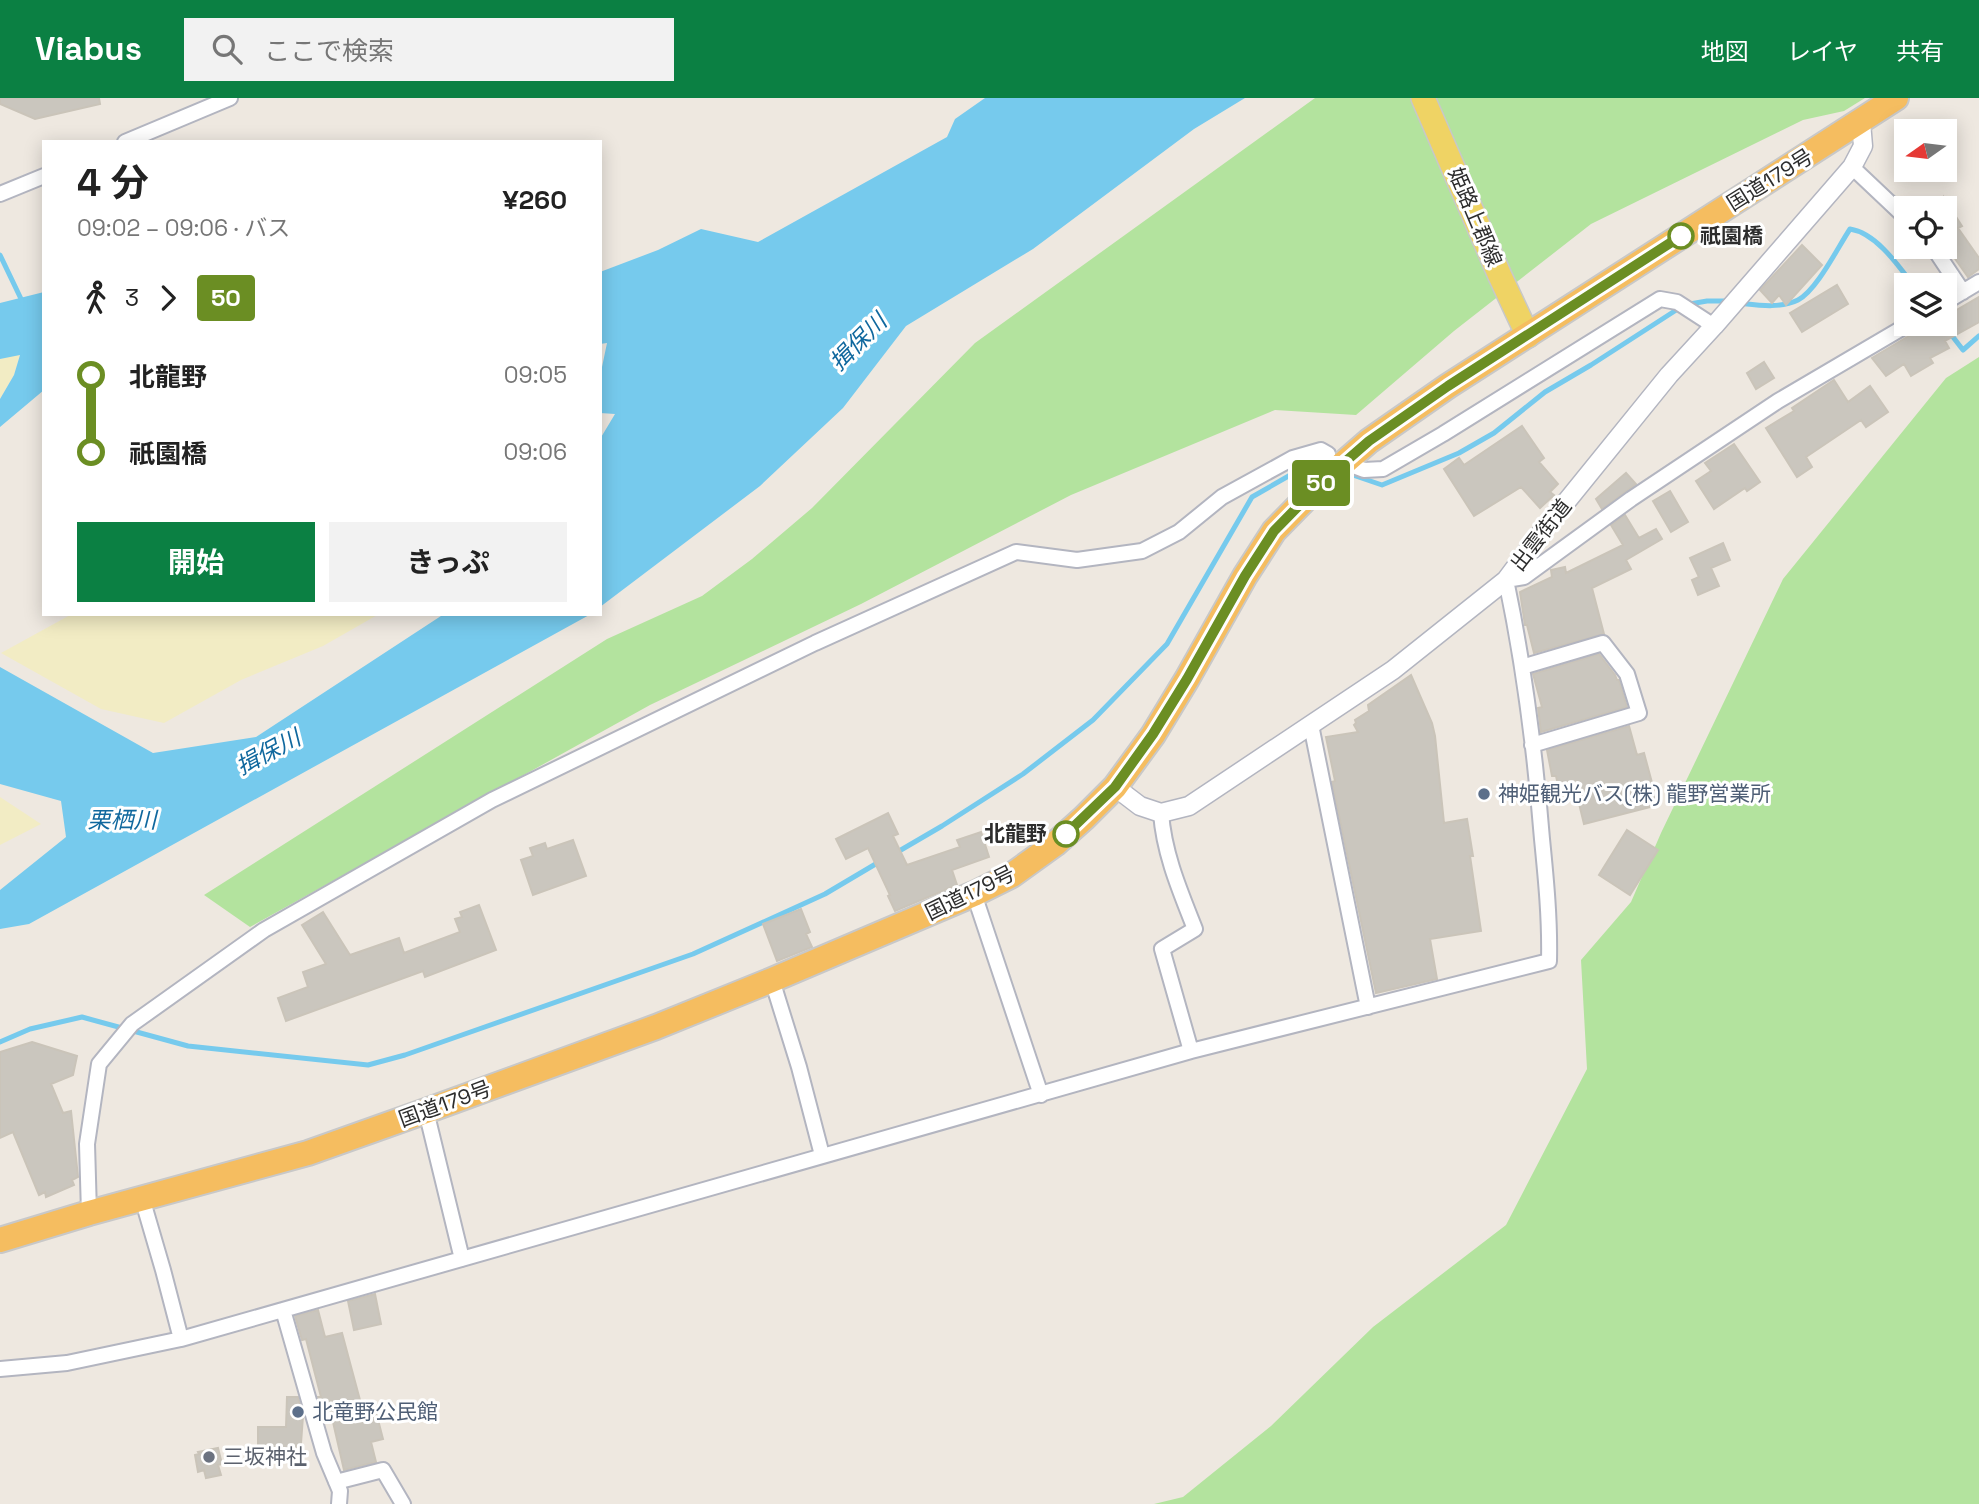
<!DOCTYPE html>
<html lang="ja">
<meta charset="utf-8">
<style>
:root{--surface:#fff;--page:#f2f2f2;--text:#222;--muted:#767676;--accent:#0b8043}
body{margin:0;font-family:"Space Grotesk","Noto Sans JP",sans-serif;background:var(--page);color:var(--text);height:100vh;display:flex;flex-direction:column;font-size:26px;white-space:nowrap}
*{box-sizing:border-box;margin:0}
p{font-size:23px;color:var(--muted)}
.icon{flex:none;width:38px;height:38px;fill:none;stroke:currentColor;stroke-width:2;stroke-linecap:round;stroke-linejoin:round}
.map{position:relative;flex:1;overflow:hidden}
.details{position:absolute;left:42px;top:42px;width:560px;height:476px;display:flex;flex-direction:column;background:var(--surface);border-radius:0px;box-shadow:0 4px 18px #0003}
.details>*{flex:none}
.badge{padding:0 14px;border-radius:5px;font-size:24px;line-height:46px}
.needle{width:46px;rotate:256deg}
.controls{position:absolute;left:1894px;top:21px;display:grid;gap:14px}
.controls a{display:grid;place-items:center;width:63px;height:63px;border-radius:0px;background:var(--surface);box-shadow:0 4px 18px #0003;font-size:35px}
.map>.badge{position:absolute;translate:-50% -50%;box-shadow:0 0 0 4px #fff}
.legs{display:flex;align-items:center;gap:10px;height:77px;padding:0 35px;font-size:23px}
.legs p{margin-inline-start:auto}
.head{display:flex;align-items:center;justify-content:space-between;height:119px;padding:0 35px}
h1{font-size:38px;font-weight:700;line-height:52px}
.cta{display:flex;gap:14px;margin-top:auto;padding:14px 35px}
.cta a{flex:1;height:80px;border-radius:0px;background:var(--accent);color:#fff;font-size:28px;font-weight:700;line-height:80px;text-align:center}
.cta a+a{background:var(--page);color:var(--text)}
ul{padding:0 35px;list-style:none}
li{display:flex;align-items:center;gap:24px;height:77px;font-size:26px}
li i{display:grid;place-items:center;width:10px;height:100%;margin:0 9px;background:currentColor}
li i::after{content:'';width:18px;height:18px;margin:-9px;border:5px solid;border-radius:50%;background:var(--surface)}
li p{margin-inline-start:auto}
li:first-child i{background:linear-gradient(#0000 50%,currentColor 0)}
li:last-child i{background:linear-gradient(currentColor 50%,#0000 0)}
header{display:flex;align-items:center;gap:42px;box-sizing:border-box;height:98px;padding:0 35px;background:var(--accent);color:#fff}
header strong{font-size:33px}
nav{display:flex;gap:38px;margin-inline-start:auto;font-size:24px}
.search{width:490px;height:63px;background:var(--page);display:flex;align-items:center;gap:18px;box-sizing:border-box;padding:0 24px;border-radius:0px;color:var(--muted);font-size:26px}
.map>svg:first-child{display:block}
.green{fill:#b3e39e}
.sand{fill:#f2ecc4}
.water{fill:#76caed}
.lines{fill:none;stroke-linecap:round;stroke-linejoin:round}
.stream{stroke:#76caed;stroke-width:5}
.building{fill:#cac6be;stroke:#cac4b9;stroke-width:2}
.minor-casing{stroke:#b3b5c0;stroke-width:18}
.tertiary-casing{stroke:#b3b5c0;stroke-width:21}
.primary-casing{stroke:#c8c8c8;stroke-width:26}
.trunk-casing{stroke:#c8c8c8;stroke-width:28}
.minor{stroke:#fff;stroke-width:14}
.tertiary{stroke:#fff;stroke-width:18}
.primary{stroke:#efd364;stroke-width:23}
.trunk{stroke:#f5bd60;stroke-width:24}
.line-1-casing{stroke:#fff;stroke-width:16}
.line-1{stroke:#6b8e23;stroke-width:10}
.stop-1-dot{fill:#fff;stroke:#6b8e23;stroke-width:3.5}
.service-dot{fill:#5c6f8a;stroke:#fff;stroke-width:2.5}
.worship-dot{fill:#6b7280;stroke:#fff;stroke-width:2.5}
.labels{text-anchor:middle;stroke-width:6;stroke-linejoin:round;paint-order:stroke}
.street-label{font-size:21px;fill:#2d2d2d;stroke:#fff}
.stop-label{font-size:21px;font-weight:bold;fill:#2d2d2d;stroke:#fff;text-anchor:start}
.service-label{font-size:21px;fill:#4e5e75;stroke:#fff;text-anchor:start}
.worship-label{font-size:21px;fill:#5b616d;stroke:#fff;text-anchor:start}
.water-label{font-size:23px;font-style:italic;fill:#10689e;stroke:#fff}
</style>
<header>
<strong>Viabus</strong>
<div class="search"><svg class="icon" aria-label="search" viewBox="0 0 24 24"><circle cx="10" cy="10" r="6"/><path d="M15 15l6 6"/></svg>ここで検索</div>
<nav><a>地図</a><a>レイヤ</a><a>共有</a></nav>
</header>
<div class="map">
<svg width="1979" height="1406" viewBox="0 0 1979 1406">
<rect width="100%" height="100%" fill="#eee8e0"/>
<!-- green -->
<path class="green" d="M1315,0H1865L1844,13L1803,22L1591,126L1454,233L1356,317L1275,312L1071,397L861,506L650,607L250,829L204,797L607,541L702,498L752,461L812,410L975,245Z
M1979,259V1406H1154L1183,1399L1271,1328L1373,1229L1506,1127L1587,971L1581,862L1631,804L1661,735L1783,481L1946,280Z"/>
<!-- sand -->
<path class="sand" d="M20,256L14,277L0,301V261Z
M72,516H379L323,548L241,582L164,625L101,611L1,555Z
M0,699L41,726L0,747Z"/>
<!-- water -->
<path class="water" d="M985,0H1245L1194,31L1033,151L906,228L843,310L760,388L600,509V341L615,316L600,315V270L602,269L607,245L600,246V174L658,152L701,131L758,144L947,39L955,21Z
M44,194V292L0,329V301L14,277L20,257L0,261V205Z
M444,516H591L29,826L0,831V792L66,739L61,703L0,686V569L153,655L256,639Z"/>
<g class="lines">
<!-- stream -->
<path class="stream" d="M0,157L23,205
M1738,205C1757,207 1780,211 1798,202C1817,192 1838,149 1850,131C1876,135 1898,167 1913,187
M1943,226L1963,252L1979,238
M1344,374L1382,387L1459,355L1494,335L1545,294L1591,267L1684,207L1707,203H1728
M894,756L942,728L1023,676L1093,622L1167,546L1252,399L1313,364L1328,369
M0,944L30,931L82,919L188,948L368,967L405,957L693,856L825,796L879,764"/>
</g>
<!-- building -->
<path class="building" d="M0,0H99L100,6L35,21L0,6Z
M1944,100L1962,128L1958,130L1979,160V171L1968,179L1944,145Z
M1802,147L1822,167L1786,207L1779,197L1772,205L1760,192Z
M1837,187L1848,206L1802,234L1790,215Z
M1979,199V224L1945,243L1949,250L1930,260L1933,265L1911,278L1904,266L1886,278L1872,260L1929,226H1953L1948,217Z
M1764,264L1774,280L1756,291L1747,275Z
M1834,282L1848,304L1870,288L1888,314L1866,329L1861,322L1806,359L1812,369L1797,379L1766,330L1794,313L1792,310Z
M1522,328L1544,360L1539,364L1558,386L1550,394L1554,397L1540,410L1521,389L1474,418L1444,371L1459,360L1464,367Z
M1734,346L1760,384L1747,393L1745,390L1714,411L1696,383L1711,373L1705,365Z
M1626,375L1636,386L1602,411L1596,401Z
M1670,393L1688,424L1671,434L1653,403Z
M1625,417L1639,440L1656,431L1662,441L1626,462L1631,471L1592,490L1604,536L1534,555L1527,527H1525L1520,494L1552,479L1551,472L1565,469L1566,475L1623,447L1611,427Z
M1723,445L1730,462L1711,470L1719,488L1698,497L1692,482L1699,479L1690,460Z
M1599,556L1615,577L1617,582H1619L1627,609L1541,634L1538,610L1542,609L1533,576Z
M1411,577L1432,625L1435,638L1444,725L1467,721L1473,758H1470L1481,833L1430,841L1437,881L1376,895L1332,684L1335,683L1326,639L1358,634L1354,627L1356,625L1355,622L1369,613L1368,607Z
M1629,628L1637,657L1644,655L1658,707L1584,726L1574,685L1558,687L1556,678H1552L1547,652Z
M888,715L898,736L893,738L907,767L960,749L957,742L981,734L989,759L952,772L957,787L895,813L888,798L890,797L868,750L846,761L836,741Z
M1627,732L1658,752L1630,797L1599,777Z
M573,742L586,778L533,797L521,762L533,758L530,750L545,745L547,751Z
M479,807L496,852L425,879L423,873L286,923L278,900L308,889L303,874L326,866L302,827L323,814L350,857L399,840L404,855L460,834L455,821L462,819L460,814Z
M801,811L810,834L806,836L812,849L777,863L763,826Z
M32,944L77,958L73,977L51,986L63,1015L71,1013L78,1079L72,1082L74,1087L46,1099L45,1094L39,1097L13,1034L0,1040V954Z
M375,1196L381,1226L354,1232L348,1203Z
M318,1212L325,1239L342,1235L364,1317L376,1314L383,1341L371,1344L376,1364L344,1372L330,1311L322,1313L318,1299H321L306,1241L302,1242L295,1218Z
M287,1299H298L303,1318L300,1359L258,1357V1329H286Z
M218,1350L222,1366L218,1367L221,1377L206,1380L204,1372L198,1374L195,1357L199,1356L198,1354Z"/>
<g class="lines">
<defs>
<path id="minor" d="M125,44L230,0
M1852,69L1906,120
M0,96L44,78
M1933,149L1963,194
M1944,205L1979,184
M1356,369L1364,372L1383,371L1443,336L1660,201L1677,204L1714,228
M1522,569L1603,545L1627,576L1639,615L1532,647
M1311,627L1368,909
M1161,715C1164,756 1180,793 1195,831L1162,851L1191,953
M974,796L1041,997
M772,882L799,969L822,1057
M426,1013L462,1161
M142,1100L163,1172L181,1241
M89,1115L87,1046L99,966L132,926L264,832L492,702L815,545L1016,454L1077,462L1142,453L1179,434L1222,399L1293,360L1321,352L1328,356
M283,1212L324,1355L340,1393L339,1406
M0,1271L67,1265L181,1241L1191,953L1549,863C1550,822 1546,781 1542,741C1535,654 1524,567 1506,482L1524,479L1631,401L1778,303L1909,226
M336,1384L383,1372L403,1406"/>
<path id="tertiary" d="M1115,689L1140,708L1161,715L1189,708L1393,572L1506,482L1545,430L1669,277L1714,228L1852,69L1863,48L1861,24"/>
<path id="primary" d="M1423,0L1500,178L1528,238"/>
<path id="trunk" d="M0,1142L89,1115L308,1055L426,1013L656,929L772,882L974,796L1012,777L1055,746L1084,720L1115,689L1153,637L1187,581L1245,478L1274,433L1322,384L1369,343L1448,288L1896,0"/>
</defs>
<!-- minor casing -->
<use href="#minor" class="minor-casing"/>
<!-- tertiary casing -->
<use href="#tertiary" class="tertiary-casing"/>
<!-- primary casing -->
<use href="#primary" class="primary-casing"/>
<!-- trunk casing -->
<use href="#trunk" class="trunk-casing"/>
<!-- minor -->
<use href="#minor" class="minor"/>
<!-- tertiary -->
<use href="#tertiary" class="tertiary"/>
<!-- primary -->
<use href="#primary" class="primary"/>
<!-- trunk -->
<use href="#trunk" class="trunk"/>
</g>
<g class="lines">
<defs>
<path id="line-1" d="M1066,736L1115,689L1153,636L1187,581L1245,478L1274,433L1322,384L1369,343L1448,288L1681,138"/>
</defs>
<!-- line-1 casing -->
<use href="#line-1" class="line-1-casing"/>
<!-- line-1 -->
<use href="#line-1" class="line-1"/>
</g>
<!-- markers -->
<g class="stop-1-dot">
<circle cx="1681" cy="138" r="12"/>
<circle cx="1066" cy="736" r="12"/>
</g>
<g class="service-dot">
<circle cx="1484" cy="696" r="7"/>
<circle cx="298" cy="1314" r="7"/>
</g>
<circle class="worship-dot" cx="209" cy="1359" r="7"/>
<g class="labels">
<!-- street labels -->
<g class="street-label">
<text transform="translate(1770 82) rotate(-32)" y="7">国道179号</text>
<text transform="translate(1475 119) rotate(67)" y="7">姫路上郡線</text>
<text transform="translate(1541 437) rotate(-52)" y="7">出雲街道</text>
<text transform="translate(970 795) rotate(-26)" y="7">国道179号</text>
<text transform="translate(445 1006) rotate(-20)" y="7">国道179号</text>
</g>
<!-- stop labels -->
<g class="stop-label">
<text x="1700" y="145">祇園橋</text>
<text x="1047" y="743" text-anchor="end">北龍野</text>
</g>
<!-- service labels -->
<g class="service-label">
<text x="1498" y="703">神姫観光バス(株) 龍野営業所</text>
<text x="312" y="1321">北竜野公民館</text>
</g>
<!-- worship labels -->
<g class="worship-label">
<text x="223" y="1366">三坂神社</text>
</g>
<!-- water labels -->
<g class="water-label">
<text transform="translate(858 244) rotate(-45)" y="8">揖保川</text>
<text transform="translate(268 654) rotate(-28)" y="8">揖保川</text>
<text x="122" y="730">栗栖川</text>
</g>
</g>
</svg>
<div class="controls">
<a><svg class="needle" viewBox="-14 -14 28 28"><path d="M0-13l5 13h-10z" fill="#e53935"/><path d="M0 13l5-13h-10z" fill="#767676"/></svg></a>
<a><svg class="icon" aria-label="locate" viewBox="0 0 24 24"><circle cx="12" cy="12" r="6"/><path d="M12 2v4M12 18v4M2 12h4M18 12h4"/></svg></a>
<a><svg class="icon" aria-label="layers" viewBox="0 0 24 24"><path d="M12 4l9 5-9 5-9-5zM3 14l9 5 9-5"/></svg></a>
</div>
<b class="badge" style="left:1321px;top:385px;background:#6b8e23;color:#fff">50</b>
<section class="details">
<div class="head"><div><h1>4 分</h1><p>09:02 – 09:06 · バス</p></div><b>¥260</b></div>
<div class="legs"><svg class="icon" aria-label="walk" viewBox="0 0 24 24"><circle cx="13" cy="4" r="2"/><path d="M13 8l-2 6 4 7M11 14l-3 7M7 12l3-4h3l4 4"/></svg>3<svg class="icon" aria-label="forward" viewBox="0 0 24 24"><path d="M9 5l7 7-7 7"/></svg><b class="badge" style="background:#6b8e23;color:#fff">50</b></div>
<ul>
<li><i style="color:#6b8e23"></i><b>北龍野</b><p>09:05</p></li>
<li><i style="color:#6b8e23"></i><b>祇園橋</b><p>09:06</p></li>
</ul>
<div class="cta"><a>開始</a><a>きっぷ</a></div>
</section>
</div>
